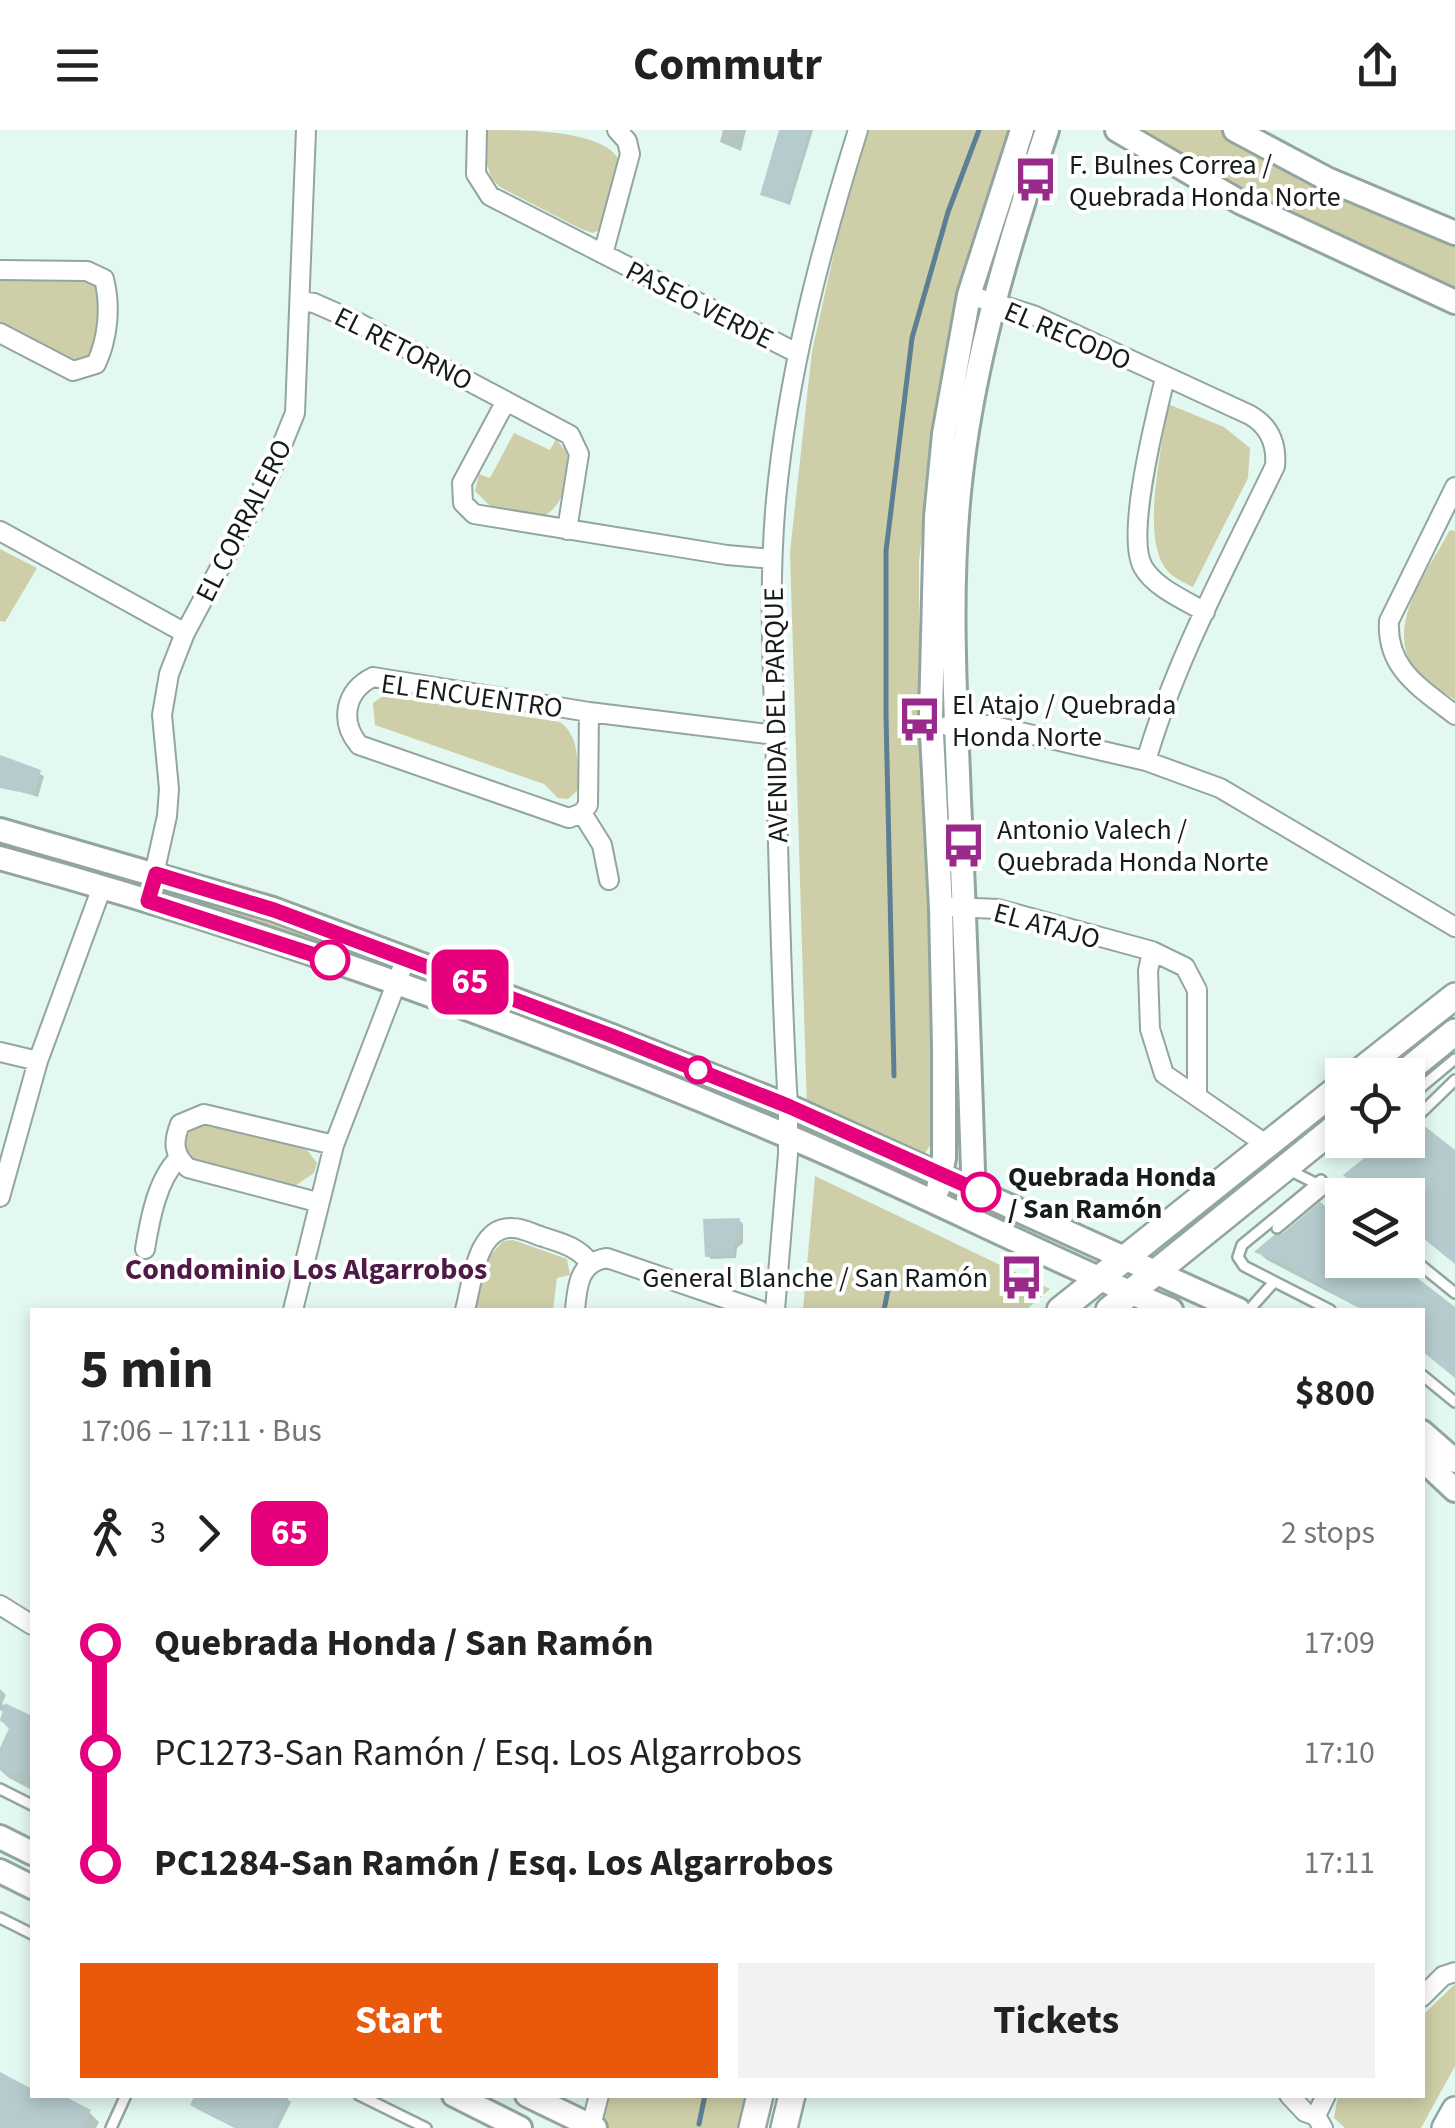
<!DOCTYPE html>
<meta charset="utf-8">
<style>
:root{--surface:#fff;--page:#f2f2f2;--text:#222;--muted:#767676;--accent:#ea580c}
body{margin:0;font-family:"Source Sans 3",sans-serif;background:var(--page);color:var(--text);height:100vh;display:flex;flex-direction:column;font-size:38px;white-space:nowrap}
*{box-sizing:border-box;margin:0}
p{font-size:32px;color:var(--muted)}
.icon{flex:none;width:55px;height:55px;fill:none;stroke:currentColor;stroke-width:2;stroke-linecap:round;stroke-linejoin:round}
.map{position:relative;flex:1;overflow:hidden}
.drawer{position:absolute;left:30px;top:1178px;width:1395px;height:790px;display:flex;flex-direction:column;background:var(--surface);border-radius:0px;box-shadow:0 5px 15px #0003}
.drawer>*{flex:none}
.badge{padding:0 20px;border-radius:15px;font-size:35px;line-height:65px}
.tools{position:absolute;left:1325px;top:928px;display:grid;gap:20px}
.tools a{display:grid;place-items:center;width:100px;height:100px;border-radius:0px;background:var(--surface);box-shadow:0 5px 15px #0003;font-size:50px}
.map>.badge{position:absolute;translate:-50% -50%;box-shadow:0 0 0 5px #fff}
.legs{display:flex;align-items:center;gap:15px;height:110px;padding:0 50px;font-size:32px}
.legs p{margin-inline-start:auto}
.headline{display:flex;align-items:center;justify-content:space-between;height:170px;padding:0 50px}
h1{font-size:55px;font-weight:700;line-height:75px}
.action{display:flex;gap:20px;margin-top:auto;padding:20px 50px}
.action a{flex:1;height:115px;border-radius:0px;background:var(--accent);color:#fff;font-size:40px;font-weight:700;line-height:115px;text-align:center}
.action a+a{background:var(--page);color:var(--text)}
ul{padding:0 50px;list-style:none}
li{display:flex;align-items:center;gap:35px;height:110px;font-size:38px}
li i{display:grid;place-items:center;width:15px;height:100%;margin:0 12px;background:currentColor}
li i::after{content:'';width:25px;height:25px;margin:-12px;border:8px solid;border-radius:50%;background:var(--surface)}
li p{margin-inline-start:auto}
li:first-child i{background:linear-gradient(#0000 50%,currentColor 0)}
li:last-child i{background:linear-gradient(currentColor 50%,#0000 0)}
header{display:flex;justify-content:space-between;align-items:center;height:130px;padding:0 50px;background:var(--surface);font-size:45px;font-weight:700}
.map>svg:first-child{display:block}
.green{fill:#cecfa8}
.shadow{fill:#0003}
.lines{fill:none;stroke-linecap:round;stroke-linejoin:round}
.stream{stroke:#5c7f94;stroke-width:5}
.building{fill:#b5cbcd}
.service-casing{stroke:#92a69f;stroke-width:14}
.minor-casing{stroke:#92a69f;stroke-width:22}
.tertiary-casing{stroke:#92a69f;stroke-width:28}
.secondary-casing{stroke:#92a69f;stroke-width:30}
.service{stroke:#fff;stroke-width:9}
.minor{stroke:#fff;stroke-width:18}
.tertiary{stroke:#fff;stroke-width:22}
.secondary{stroke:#fff;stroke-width:25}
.line-1-casing{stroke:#fff;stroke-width:22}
.line-1{stroke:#e6007e;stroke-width:15}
.stop-1-dot{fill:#fff;stroke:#e6007e;stroke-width:5}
.labels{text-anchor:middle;stroke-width:8;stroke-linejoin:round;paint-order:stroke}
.poi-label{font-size:28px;fill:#151c1a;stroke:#fff;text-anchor:start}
.street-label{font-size:28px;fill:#151c1a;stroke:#fff}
.stop-label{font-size:28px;font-weight:bold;fill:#151c1a;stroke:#fff;text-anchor:start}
.neighbourhood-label{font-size:30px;font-weight:bold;fill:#4f1a47;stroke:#fff}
</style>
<header><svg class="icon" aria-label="menu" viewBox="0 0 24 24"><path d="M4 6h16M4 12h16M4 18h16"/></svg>Commutr<svg class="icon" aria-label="share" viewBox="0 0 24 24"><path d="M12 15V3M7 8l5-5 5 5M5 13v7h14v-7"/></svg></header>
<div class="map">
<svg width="1455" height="1998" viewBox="0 0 1455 1998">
<rect width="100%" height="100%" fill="#e3f8f0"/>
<!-- green -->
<path class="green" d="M487,0C526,0 603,0 619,30L599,100L593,103L581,99L500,57L492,49L486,32Z
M868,0H1008L966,133L939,253L919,431V539L931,760L938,1002L923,1027L807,981L790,422L812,221L843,83Z
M1145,0H1223L1254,21L1362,78L1455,114V161L1292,89Z
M91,143L108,167L96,231L67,234L0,198V146Z
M1168,274L1224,297L1250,318L1248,348L1193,457C1183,452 1173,448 1166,439C1140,406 1163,315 1168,274Z
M514,303L550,320L556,309L567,323C569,345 566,374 545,385L491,377L475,361L479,344L490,348Z
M1450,400L1455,401V570C1444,562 1426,553 1417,542C1381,499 1429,439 1450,400Z
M0,419L37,438L5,492L0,491Z
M383,566L560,592C581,607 577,635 578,660L568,669L558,668L544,654L375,595L373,573Z
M179,761L392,832L391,838L177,769L174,762Z
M411,840L764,976L767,981L761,984L605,919L413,847Z
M201,990L307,1020L317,1033L314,1043L295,1056L189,1030C179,1013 183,1000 201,990Z
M815,1046L1050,1159L1026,1180H803Z
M513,1110L567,1129L570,1145L557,1148L553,1180H474L490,1126L503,1111Z
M1455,1854V1936L1421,1998H1345L1334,1988L1338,1965H1422L1423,1885Z
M608,1965H745L737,1998H599Z"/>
<!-- shadow -->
<path class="shadow" d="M723,0H746L741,21L720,12Z
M782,0H813L790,75L762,65Z
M0,626L44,646L38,667L0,655Z
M1320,1076L1342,1093V1130H1390L1455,1180V1247L1422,1180H1363L1267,1130L1258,1122L1283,1107Z
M739,1090L743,1094V1113L737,1118L736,1128L711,1129L707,1125Z
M0,1559L6,1565L2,1574L32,1589L30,1659L9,1648L0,1640V1624L11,1601L0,1589L4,1582L0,1580Z
M0,1944L32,1961V1965H56L89,1982L99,1992L96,1998H0Z
M198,1965H282L291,1972L278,1998H235L197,1979L193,1975Z"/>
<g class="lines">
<!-- stream -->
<path class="stream" d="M894,946L886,585V421L912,208L948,82L979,0
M884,1180L889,1155
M699,1994L705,1965"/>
</g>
<!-- building -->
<path class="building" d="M779,0H810L787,73L760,65Z
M0,625L41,640L34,665L0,658Z
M1408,983L1455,1020V1134L1408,1096V1065H1368L1343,1045L1387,1010H1408Z
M1320,1072L1342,1090V1130H1394L1455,1177V1248L1422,1221V1180H1364L1286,1135L1254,1122L1274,1105L1282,1104Z
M740,1088V1109L734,1114L733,1125L705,1127L703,1089Z
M5,1573L32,1586V1647L19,1640L16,1647L0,1639V1618L10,1596L0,1591Z
M0,1942L32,1959V1965H62L91,1980L82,1998H0Z
M195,1965H290L273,1998H235L190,1975Z"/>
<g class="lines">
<defs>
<path id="service" d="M1408,968L1455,929
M1421,983L1455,950
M1350,1018L1359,1010
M1287,1039L1325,1058L1342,1073
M1321,1050L1242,1115L1238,1127L1244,1136L1330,1180
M1277,1098L1325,1058
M1408,1125L1455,1163
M1249,1180L1274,1152
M1422,1245L1455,1272
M0,1659L32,1675
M0,1788L32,1804
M359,1965L426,1998
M111,1998L126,1965"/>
<path id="minor" d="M477,0L476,44L490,66L797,223
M603,124L630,24L627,11L617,0
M0,140L87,141L104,149C111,176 108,209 96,234L73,241L0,203
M969,165L1033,185L1250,285C1269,296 1277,313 1275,336C1229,432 1176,528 1146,631
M300,171L314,173L357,192L570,305L579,324L567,400
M1165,248C1156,286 1125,405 1143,437C1155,458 1185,470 1205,482
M506,271L462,353L463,373L474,384L727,425L772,429
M1455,357L1389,491C1386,539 1421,558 1455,585
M0,401L185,503
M589,582L588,675L582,683L569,688L359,615C339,591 345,561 373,547L589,582L775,605
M947,596L990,595L1146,631L1220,658L1455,797
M582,683L602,715L609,750
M148,771L167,686L169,659L162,585L169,544L185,503L271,342L295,283L306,0
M952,777L998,779L1152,821L1185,837L1197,860V966
M1152,821L1148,841L1150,899L1164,944L1267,1015
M0,922L38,931
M0,1067L38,931L102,757
M317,1072L188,1038C173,1024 173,1012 180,994L204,984L334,1015
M145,1119C150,1089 157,1050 178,1029
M293,1180L334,1015L406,828
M465,1180C472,1155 476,1095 513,1098C523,1098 533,1104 543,1107C562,1113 578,1117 590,1133
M575,1180C577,1156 579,1132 607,1128L759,1180
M775,1180L788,1024V976C781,862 779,748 776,635C773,546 768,458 776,370C788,242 820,122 858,0
M0,1475L32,1495
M1422,1867L1443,1846L1455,1842
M1289,1965L1305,1982L1316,1986
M591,1996L599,1965
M1323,1998L1316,1986L1326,1965"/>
<path id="tertiary" d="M1117,0L1240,72L1455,172
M1235,0L1329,50L1455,103
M0,700L273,779L612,906L788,976L1239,1180
M0,728C268,801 529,896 785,1005C915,1060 1041,1125 1171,1180
M938,1059L944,1028V916L941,778L931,585L936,387L944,304L969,165L1022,0
M968,1068L973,1041C969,917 965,793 959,670C955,561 948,453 961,344C975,225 1009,113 1047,0
M1422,1302L1455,1331
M1422,1329L1455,1360
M0,1707L32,1723
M0,1741L32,1757
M454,1965L520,1998
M527,1965L595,1998"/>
<path id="secondary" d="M1355,945L1455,866
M1402,945L1455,902
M1060,1180L1342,955
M1109,1180L1342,992
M752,1998L760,1965
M784,1998L792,1965
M1445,1998L1455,1980"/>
</defs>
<!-- service casing -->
<use href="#service" class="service-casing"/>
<!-- minor casing -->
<use href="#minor" class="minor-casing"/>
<!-- tertiary casing -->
<use href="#tertiary" class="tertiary-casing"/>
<!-- secondary casing -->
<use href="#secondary" class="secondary-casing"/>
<!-- service -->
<use href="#service" class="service"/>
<!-- minor -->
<use href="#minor" class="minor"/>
<!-- tertiary -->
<use href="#tertiary" class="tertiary"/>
<!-- secondary -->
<use href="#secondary" class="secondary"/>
</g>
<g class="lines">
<defs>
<path id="line-1" d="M330,830L148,771L156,744L274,780L612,906L788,976L981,1062"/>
</defs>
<!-- line-1 casing -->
<use href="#line-1" class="line-1-casing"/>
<!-- line-1 -->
<use href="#line-1" class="line-1"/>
</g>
<!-- icons -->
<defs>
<symbol id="bus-bare" viewBox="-9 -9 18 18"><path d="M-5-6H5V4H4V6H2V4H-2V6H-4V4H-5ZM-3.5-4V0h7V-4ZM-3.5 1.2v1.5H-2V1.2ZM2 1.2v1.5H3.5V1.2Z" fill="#992a8a" stroke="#fff" stroke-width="2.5" paint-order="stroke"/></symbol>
</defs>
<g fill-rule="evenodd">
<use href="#bus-bare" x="1004" y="18" width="63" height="63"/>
<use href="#bus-bare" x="888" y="558" width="63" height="63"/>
<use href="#bus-bare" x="932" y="684" width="63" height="63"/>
<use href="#bus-bare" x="990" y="1116" width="63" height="63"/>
</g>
<!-- markers -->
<g class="stop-1-dot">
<circle cx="330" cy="830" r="18"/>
<circle cx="698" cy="940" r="12"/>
<circle cx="981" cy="1062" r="18"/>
</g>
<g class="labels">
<!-- poi labels -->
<g class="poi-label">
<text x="1069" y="44">F. Bulnes Correa /<tspan x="1069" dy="32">Quebrada Honda Norte</tspan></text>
<text x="952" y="584">El Atajo / Quebrada<tspan x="952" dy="32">Honda Norte</tspan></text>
<text x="997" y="709">Antonio Valech /<tspan x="997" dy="32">Quebrada Honda Norte</tspan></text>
<text x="988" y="1157" text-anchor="end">General Blanche / San Ramón</text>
</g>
<!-- street labels -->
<g class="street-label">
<text transform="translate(700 174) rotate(27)" y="10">PASEO VERDE</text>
<text transform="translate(1068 205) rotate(23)" y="10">EL RECODO</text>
<text transform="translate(404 218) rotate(27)" y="10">EL RETORNO</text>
<text transform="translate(243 390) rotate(-63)" y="10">EL CORRALERO</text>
<text transform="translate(472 565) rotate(8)" y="10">EL ENCUENTRO</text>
<text transform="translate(775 585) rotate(-91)" y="10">AVENIDA DEL PARQUE</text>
<text transform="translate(1047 795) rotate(15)" y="10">EL ATAJO</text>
</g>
<!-- stop labels -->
<g class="stop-label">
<text x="1008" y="1056">Quebrada Honda<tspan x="1008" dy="32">/ San Ramón</tspan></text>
</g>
<!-- neighbourhood labels -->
<g class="neighbourhood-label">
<text x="306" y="1149">Condominio Los Algarrobos</text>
</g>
</g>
</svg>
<div class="tools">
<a><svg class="icon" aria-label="locate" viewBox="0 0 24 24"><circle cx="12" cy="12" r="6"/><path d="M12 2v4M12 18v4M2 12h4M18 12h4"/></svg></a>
<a><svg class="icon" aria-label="layers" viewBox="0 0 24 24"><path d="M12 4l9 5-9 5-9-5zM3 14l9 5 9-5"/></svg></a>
</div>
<b class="badge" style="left:470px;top:852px;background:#e6007e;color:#fff">65</b>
<section class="drawer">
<div class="headline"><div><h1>5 min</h1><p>17:06 – 17:11 · Bus</p></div><b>$800</b></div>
<div class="legs"><svg class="icon" aria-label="walk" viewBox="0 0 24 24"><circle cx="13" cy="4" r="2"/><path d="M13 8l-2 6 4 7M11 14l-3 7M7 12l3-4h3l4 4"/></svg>3<svg class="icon" aria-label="forward" viewBox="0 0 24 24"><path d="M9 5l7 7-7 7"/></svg><b class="badge" style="background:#e6007e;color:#fff">65</b><p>2 stops</p></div>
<ul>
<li><i style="color:#e6007e"></i><b>Quebrada Honda / San Ramón</b><p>17:09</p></li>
<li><i style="color:#e6007e"></i><span>PC1273-San Ramón / Esq. Los Algarrobos</span><p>17:10</p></li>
<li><i style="color:#e6007e"></i><b>PC1284-San Ramón / Esq. Los Algarrobos</b><p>17:11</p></li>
</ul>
<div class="action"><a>Start</a><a>Tickets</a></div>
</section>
</div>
